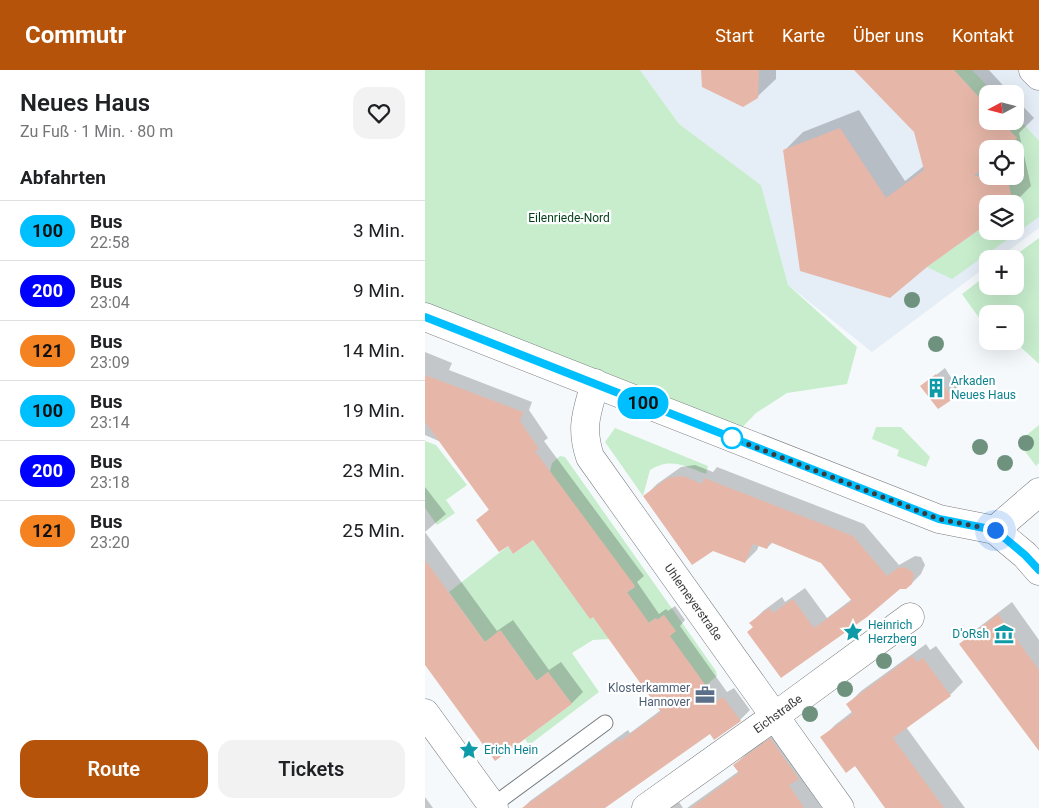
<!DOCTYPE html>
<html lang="de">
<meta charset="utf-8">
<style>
:root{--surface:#fff;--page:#f2f2f2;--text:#202124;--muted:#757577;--line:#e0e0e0;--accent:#b45309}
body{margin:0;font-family:Roboto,sans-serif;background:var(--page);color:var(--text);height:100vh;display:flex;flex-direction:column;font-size:19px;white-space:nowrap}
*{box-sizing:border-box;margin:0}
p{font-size:16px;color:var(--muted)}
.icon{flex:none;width:28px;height:28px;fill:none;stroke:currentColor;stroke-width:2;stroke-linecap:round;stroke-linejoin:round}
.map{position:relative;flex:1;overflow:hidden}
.side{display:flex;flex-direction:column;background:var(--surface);width:425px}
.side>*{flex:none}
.badge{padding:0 10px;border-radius:16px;font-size:18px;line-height:32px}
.needle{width:32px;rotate:263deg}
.buttons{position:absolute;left:554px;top:15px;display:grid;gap:10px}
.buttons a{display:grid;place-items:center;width:45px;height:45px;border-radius:10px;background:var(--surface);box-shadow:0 5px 20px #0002;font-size:25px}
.you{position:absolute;width:25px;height:25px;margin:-12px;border:4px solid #fff;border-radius:50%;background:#1a73e8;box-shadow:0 0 0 8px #1a73e833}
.map>.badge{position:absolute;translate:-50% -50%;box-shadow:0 0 0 2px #fff}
h2{padding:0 20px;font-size:19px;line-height:45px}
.round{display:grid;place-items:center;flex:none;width:52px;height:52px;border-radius:15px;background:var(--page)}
.overview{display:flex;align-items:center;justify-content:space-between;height:85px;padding:0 20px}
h1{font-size:24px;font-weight:600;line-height:38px}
.cta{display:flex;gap:10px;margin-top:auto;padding:10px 20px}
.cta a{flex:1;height:58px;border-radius:15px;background:var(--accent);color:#fff;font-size:20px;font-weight:600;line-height:58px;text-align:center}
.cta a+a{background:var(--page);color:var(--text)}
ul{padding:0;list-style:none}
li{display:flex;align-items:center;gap:15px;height:60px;padding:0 20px;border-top:1px solid var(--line)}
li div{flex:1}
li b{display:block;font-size:19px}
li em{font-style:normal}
li .badge{min-width:55px;font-weight:700;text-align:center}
header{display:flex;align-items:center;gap:30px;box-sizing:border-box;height:70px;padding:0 25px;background:var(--accent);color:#fff}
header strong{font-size:24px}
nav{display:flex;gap:28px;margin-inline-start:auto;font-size:18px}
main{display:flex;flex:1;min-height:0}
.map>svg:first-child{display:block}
.built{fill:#e5edf6;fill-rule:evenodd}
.green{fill:#c7edcd}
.shadow{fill:#0003;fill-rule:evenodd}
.building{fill:#e6b7a8}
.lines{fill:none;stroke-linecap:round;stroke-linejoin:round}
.service-casing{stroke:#787b7d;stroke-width:17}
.minor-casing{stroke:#787b7d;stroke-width:29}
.tertiary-casing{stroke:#787b7d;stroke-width:29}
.service{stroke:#fff;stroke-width:15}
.minor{stroke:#fff;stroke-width:28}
.tertiary{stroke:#fff;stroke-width:28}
.tree{fill:#6f927e}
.line-casing{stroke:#fff;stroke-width:11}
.line{stroke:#00bfff;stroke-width:8}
.walk{stroke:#3a3b3c;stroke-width:5;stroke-dasharray:0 9}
.stop-dot{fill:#fff;stroke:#00bfff;stroke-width:2.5}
.labels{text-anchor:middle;stroke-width:4.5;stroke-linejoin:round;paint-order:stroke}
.park-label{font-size:12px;fill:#003e17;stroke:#fff}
.culture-label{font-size:12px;fill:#0d838f;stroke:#fff;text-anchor:start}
.street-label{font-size:12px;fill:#3a3b3c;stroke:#fff}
.service-label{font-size:12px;fill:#4e5e75;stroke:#fff;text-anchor:end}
</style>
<header>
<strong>Commutr</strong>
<nav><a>Start</a><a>Karte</a><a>Über uns</a><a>Kontakt</a></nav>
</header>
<main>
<section class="side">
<div class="overview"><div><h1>Neues Haus</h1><p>Zu Fuß · 1 Min. · 80 m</p></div><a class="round"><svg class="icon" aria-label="heart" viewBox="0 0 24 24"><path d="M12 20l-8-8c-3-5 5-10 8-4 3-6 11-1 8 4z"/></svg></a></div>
<h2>Abfahrten</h2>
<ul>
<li><span class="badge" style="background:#00bfff;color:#111">100</span><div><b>Bus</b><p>22:58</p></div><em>3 Min.</em></li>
<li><span class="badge" style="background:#00f;color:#fff">200</span><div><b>Bus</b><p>23:04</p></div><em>9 Min.</em></li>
<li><span class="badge" style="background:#f58220;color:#111">121</span><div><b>Bus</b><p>23:09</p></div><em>14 Min.</em></li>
<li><span class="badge" style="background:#00bfff;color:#111">100</span><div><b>Bus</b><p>23:14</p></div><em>19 Min.</em></li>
<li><span class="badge" style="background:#00f;color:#fff">200</span><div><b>Bus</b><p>23:18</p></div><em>23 Min.</em></li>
<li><span class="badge" style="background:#f58220;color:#111">121</span><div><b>Bus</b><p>23:20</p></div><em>25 Min.</em></li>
</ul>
<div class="cta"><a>Route</a><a>Tickets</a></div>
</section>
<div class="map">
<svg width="614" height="738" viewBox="0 0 614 738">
<rect width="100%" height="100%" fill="#f6f9fc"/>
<!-- built -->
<path class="built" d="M215,0H608L614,6V158L572,189H562V196L447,282L363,215L336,115L254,54ZM562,24H590V51H562ZM562,79H590V106H562ZM562,134H590V161H562Z"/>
<!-- green -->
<path class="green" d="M0,0H215L254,54L336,115L363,215L432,277L422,314L362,323L331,343L307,368L0,247Z
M529,0H547L570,24H562V36Z
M590,45L614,71V147L527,209L502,197L562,154V161H590V134H588L582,106H590V79H580L592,68L576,51H590Z
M614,168V294L589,271L590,258L595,253L590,247V244L585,242L583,244H562V259L537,224L562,205V216H590V189H585Z
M614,355V393L611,396L593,372Z
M451,357H476L505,387L501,397L472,386L474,380L447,369Z
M190,358L283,396L281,404C260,396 246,387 225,400L218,426L180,372Z
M0,371L11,375L42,415L21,430L30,443L12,455L0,438Z
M135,386L140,387L291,601L292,606L280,616L244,566L250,561L239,545L232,550L231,548L223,553L211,535L200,558L184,569L168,570L147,583L174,622L104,675L100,669L147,634L123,602L92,625L99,593L76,561L60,572L24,522L83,476L88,484L108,470L165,548L210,517L125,402L127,393Z"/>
<!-- shadow -->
<path class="shadow" d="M278,0H351V9L332,27Z
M431,0H564L586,24H562V51H590V28L609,48L594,63L606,116L588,134H562V153L501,196L359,81L378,62L434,40L480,111L499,96L490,61ZM562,79H590V106H562Z
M0,282L27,293L24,300L107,332L104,340L123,368L119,371L219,506L212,512L234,544L241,539L243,541L250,536L260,550L255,556L302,622L309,618L325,640L315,650L285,663L179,738H98L105,731L203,660L205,663L236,640L168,545L108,468L83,474L52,450L65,439L16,372L0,365Z
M520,298L534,320L527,328L497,316Z
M270,395L288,402L292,397L439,454L474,495L490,486L496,487L500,495L496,504L484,516L475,518L356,606L326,553L338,541L357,527L360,532L380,518L402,548L427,529L397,492L348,472L342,478L334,475L332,480L320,492L220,426L232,414L256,397Z
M0,417L21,444L0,462L72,561L88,550L124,600L136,592L158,622L146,634L0,593Z
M587,532L614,570V679L536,574L549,561Z
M501,574L505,580L511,576L538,612L525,625L481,657L540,738H462L430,695L397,668L410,655L428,641L423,634L436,621Z
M357,658L376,705L397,738H262L314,701L309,696L321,684Z
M0,727L8,738H0Z
M254,732L258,738H245Z"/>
<!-- building -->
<path class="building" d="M276,0H334L333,28L318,37L277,17Z
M429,0H529L562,36V51H576L592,68L579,79H562V94L549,106H582L588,134H562V154L502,197L465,228L375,201L358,80L415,58L461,128L499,100L489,62Z
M511,304L528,329L513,339L495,316Z
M0,305L98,342L95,351L114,379L110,381L210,516L202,522L224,553L231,548L232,550L239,545L251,561L245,566L292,631L298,627L316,651L289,670L285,664L180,738H97L193,669L194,672L236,642L168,547L165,549L108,470L88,484L83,476L74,482L51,450L64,440L0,352Z
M258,406L277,414L279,408L428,466L462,506L473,498L477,497L484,499L489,504L487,514L481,519H475L442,547L356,608L322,562L328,557L324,553L344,538L348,543L368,529L389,558L427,531L396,493L345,472L342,479L328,474L320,493L288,481L267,495L218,426L243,408Z
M0,490L60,572L75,560L112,611L123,602L147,634L70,691L0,595Z
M573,544L614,600V681L534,574Z
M487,586L492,592L498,588L526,626L468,668L519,738H460L430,696L421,703L395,667L428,644L421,634Z
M345,668L374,709L364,715L379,738H266L314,703L308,695Z"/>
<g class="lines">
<defs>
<path id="service" d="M67,736L180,653"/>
<g id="minor">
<path id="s1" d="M170,313C162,343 155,356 165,387L415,738"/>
<path d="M0,643L69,738"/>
<path id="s2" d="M221,738L350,646L485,547"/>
</g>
<path id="tertiary" d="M608,0L614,6
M0,247L514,449L570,460L600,485L614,501
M570,460L614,422"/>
</defs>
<!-- service casing -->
<use href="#service" class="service-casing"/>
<!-- minor casing -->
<use href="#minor" class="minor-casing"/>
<!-- tertiary casing -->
<use href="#tertiary" class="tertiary-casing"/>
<!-- service -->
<use href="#service" class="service"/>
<!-- minor -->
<use href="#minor" class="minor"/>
<!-- tertiary -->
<use href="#tertiary" class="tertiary"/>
</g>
<!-- trees -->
<g class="tree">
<circle cx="487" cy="230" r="8"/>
<circle cx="511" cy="274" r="8"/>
<circle cx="601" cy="373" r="8"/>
<circle cx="555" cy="377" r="8"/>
<circle cx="580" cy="393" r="8"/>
<circle cx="459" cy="591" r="8"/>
<circle cx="420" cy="619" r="8"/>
<circle cx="385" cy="644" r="8"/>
</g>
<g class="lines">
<defs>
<path id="line" d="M0,247L514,449L570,460L600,485L614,500"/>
</defs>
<!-- line casing -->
<use href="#line" class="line-casing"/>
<!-- line -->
<use href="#line" class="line"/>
<!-- walk -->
<path class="walk" d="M307,368L514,449L570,460"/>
</g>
<!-- icons -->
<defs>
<symbol id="building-bare" viewBox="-9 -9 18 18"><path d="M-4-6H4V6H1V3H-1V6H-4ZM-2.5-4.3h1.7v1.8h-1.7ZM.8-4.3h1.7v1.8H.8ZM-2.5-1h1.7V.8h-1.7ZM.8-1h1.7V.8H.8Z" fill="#0f9aa8" stroke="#fff" stroke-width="2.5" paint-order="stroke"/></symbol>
<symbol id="sight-bare" viewBox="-9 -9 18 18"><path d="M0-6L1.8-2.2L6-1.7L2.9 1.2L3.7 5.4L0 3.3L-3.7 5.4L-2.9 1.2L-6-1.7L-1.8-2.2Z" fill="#0f9aa8" stroke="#fff" stroke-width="2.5" paint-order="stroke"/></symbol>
<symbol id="museum-bare" viewBox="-9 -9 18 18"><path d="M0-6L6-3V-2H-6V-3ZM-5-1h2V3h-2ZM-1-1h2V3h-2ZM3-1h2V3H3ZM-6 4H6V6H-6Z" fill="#0f9aa8" stroke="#fff" stroke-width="2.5" paint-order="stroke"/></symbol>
<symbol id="office-bare" viewBox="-9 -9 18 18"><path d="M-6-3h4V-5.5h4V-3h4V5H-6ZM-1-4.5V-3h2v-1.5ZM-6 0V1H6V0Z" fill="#5c6f8a" stroke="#fff" stroke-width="2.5" paint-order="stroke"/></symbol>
</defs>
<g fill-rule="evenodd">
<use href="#building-bare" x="497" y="304" width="28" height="28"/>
<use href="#sight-bare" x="414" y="548" width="28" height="28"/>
<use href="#museum-bare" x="565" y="550" width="28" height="28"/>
<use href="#office-bare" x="266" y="611" width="28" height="28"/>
<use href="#sight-bare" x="30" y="666" width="28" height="28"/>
</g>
<!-- markers -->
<circle class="stop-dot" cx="307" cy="368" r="10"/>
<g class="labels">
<!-- park labels -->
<g class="park-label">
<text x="144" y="152">Eilenriede-Nord</text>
</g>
<!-- culture labels -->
<g class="culture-label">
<text x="526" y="315">Arkaden<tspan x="526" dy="14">Neues Haus</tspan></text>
<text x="443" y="559">Heinrich<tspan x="443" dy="14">Herzberg</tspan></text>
<text x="564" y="568" text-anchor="end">D'oRsh</text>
<text x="59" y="684">Erich Hein</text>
</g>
<!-- street labels -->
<g class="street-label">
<text dy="4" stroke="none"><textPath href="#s1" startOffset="254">Uhlemeyerstraße</textPath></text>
<text dy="4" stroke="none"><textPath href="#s2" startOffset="162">Eichstraße</textPath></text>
</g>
<!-- service labels -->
<g class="service-label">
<text x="265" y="622">Klosterkammer<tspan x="265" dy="14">Hannover</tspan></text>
</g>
</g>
</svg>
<div class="buttons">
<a><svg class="needle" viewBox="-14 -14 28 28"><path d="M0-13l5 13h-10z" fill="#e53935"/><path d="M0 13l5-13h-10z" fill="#757577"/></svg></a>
<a><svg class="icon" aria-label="locate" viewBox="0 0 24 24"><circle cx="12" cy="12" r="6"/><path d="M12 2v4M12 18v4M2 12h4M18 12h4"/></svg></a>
<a><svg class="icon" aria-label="layers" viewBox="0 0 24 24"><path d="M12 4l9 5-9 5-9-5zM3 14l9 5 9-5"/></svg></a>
<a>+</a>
<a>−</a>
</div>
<div class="you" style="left:570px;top:460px"></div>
<b class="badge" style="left:218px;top:333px;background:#00bfff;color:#111">100</b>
</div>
</main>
